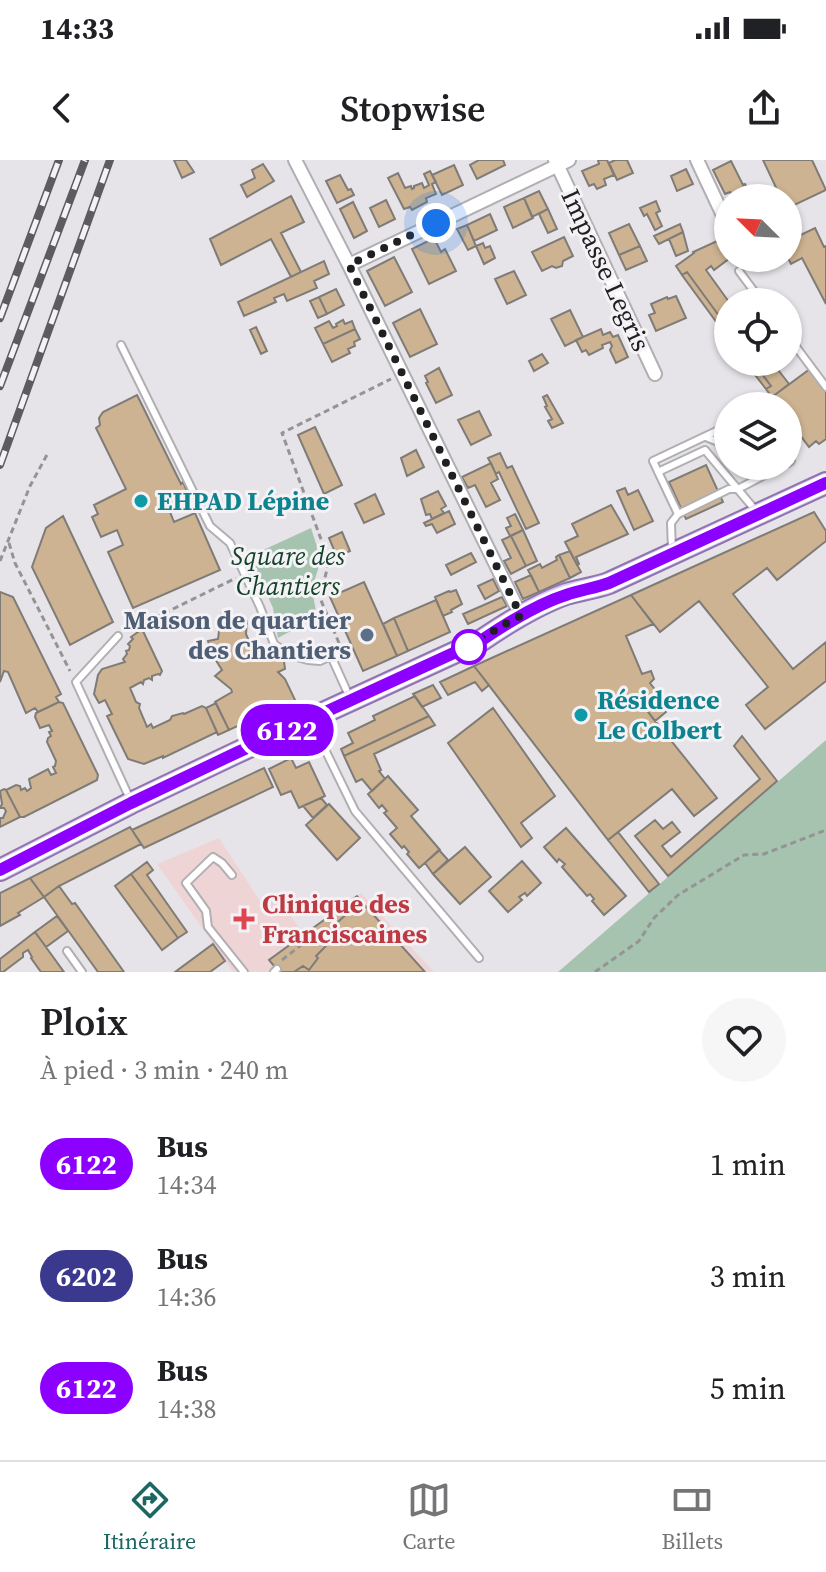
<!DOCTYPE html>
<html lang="fr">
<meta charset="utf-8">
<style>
:root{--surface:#fff;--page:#f6f6f6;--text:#202124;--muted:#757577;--line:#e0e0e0;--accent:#1b6762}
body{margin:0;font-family:"Source Serif 4",serif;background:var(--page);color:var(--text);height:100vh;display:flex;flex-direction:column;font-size:30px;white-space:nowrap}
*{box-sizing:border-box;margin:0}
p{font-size:26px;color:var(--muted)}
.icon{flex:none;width:44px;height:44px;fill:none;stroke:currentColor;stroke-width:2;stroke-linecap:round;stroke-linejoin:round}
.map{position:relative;height:812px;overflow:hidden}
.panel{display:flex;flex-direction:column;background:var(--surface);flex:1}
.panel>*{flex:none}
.badge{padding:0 16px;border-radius:26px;font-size:28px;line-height:52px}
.needle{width:52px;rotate:294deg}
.buttons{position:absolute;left:714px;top:24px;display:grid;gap:16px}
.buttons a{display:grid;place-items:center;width:88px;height:88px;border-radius:50%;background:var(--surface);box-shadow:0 2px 6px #0004;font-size:40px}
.you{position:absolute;width:40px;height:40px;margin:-20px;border:6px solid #fff;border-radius:50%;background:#1a73e8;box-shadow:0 0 0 12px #1a73e833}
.map>.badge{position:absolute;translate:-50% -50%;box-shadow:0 0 0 4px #fff}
.round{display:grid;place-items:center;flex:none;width:84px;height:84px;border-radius:42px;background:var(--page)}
.summary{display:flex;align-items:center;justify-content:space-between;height:136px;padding:0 40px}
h1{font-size:38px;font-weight:600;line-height:60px}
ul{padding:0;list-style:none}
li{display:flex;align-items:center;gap:24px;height:112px;padding:0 40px}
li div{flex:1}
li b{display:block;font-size:30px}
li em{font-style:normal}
li .badge{min-width:88px;font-weight:700;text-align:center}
.status{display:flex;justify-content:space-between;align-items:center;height:56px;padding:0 40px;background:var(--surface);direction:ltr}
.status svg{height:22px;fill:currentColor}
header{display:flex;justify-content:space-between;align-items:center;height:104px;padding:0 40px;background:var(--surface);font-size:36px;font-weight:600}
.dock{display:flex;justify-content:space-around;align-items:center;height:112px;border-top:2px solid var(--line);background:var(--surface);font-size:22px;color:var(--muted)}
.dock a{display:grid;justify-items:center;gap:4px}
.dock .selected{color:var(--accent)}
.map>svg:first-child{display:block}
.medical{fill:#efd4d6}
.green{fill:#a5c3af}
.building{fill:#cdb391;stroke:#7f7c78;stroke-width:2}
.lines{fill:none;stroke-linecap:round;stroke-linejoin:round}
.service-casing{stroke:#b1afb3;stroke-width:10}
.minor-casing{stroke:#b1afb3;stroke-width:16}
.primary-casing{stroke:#8e75af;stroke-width:24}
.path{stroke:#959396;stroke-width:3;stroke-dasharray:6 4;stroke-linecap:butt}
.service{stroke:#fff;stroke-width:6}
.minor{stroke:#fff;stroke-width:12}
.primary{stroke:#dfc8fd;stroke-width:20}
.rail-casing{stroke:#5c5b5d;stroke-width:8}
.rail{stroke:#f5f2f6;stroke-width:5;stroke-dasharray:15;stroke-linecap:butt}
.line-casing{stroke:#fff;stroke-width:18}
.line{stroke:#8c00ff;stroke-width:12}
.walk{stroke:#201f21;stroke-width:8;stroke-dasharray:0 14.4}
.culture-dot{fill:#0f9aa8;stroke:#f5f2f6;stroke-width:3}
.service-dot{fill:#5c6f8a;stroke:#f5f2f6;stroke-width:3}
.stop-dot{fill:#fff;stroke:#8c00ff;stroke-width:4}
.health-dot{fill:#e0444e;stroke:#f5f2f6;stroke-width:3}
.labels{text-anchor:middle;stroke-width:6;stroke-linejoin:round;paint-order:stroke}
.street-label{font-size:26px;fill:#201f21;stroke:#f5f2f6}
.culture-label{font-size:26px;font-weight:bold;fill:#0d838f;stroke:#f5f2f6;text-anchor:start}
.park-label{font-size:26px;font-style:italic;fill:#124229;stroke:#f5f2f6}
.service-label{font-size:26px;font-weight:bold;fill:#4e5e75;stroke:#f5f2f6;text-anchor:end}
.health-label{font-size:26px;font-weight:bold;fill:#be3a42;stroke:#f5f2f6;text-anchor:start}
</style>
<div class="status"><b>14:33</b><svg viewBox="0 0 49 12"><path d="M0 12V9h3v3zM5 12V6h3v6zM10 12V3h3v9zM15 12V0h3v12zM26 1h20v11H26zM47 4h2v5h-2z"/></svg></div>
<header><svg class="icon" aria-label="back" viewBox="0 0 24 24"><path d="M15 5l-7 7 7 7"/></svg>Stopwise<svg class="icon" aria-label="share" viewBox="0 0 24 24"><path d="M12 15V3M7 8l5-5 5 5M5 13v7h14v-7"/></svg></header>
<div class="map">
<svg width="826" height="812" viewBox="0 0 826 812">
<rect width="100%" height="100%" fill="#e7e4e9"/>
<!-- medical -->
<path class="medical" d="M219,678L262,744L276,736L304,774L361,733L434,812H233L157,704Z"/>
<!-- green -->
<path class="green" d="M311,368L321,399L312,429L317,457L278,478L273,448L250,396Z
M826,580V812H558Z"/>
<!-- building -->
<path class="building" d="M174,0H186L194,12L182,18Z
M479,0H503L505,5L477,19L470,5Z
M598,0H607L614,15L604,19L606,25L597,29L594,24L589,26L582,11L599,4Z
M615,0H627L633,13L617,20L609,3Z
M763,0H812L826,30L788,48V38H781Z
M731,1L743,25L745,24L748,30L733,37L730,32L725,34L713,10Z
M263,4L274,21L247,37L241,25L255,18L252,10Z
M454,5L463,25L442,35L432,15Z
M686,9L693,24L677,31L671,16Z
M430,11L436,22L432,24L436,34L426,38L427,42L412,50L410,47L404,49L388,18L398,13L405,28L411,26L412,29L414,28V26L422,23L424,28L429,25L424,14Z
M340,15L348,30L351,29L354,35L337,43L326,21Z
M539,31L548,49L532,57L524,38Z
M291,36L304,62L281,73L301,112L291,117L271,79L221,105L210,79Z
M524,38L533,58L513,68L504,47Z
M386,40L395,59L379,67L370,48Z
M656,41L660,51L656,53L662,66L655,70L647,54L644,56L640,48Z
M353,42L367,71L354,78L340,49Z
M548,49L557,69L548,73L539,54Z
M490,54L497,70L474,81L467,65Z
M629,64L640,86L619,95L609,73Z
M680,64L683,72L659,84L654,76Z
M467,65L476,86L468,90L457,69Z
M815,68L824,87L826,86V144L802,98L791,104L788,98V81Z
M683,72L688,91L676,96L669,79Z
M728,76V98H730L714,110L711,106L706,110L729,142L728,168L687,112L682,115L676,106L694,93L693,92Z
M564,77L573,96L563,101L562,106L556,108L552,106L542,111L532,92Z
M434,78L441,92L445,89L456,111L429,124L412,89Z
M483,83L485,88L490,86L495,98L484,104L476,86Z
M640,86L647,101L626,110L619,95Z
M394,97L412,132L385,146L367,111Z
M324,101L329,114L314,121L317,128L287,141L284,134L274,138L276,142L244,156L238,142Z
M514,111L526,135L507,144L495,119Z
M687,112L728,168V178L682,115Z
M336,129L344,145L327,154L319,137Z
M676,136L686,158L656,171L649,155L655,153L651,144L667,137L668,139Z
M319,137L327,154L318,158L310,141Z
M420,149L437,184L410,197L393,163Z
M570,150L583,177L565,186L551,159Z
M343,160L345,164L352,161L355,169L323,184L315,168L329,161L333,168L337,166L336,164Z
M256,167L267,191L261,194L250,170Z
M355,169L360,179L354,182L355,186L348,189L350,193L332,202L323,184Z
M601,169L603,175L610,172L613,177L618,175L628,197L616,203L610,190L612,186L610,182L602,185L603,188L589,195L586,190L582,192L576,180Z
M542,194L548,203L534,211L529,201Z
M745,202H753L771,226L766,229Z
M753,202H772L789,224L772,237L766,229L771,226Z
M439,208L452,235L436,243L426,223L428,222L425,216Z
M810,209L826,230V279L819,284L816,281L809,287L788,259V246H778L772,237Z
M137,235L181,324L183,322L190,338L168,347L174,362L195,353L220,410L133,448L108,392L123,385L117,370L101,377L92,357L98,354L94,345L126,329L96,268L100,265L99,258L103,252Z
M547,235L563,263L552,268L548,261L552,259L545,247L547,246L543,237Z
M479,251L491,275L471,285L458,260Z
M315,267L342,325L324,334L298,275Z
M416,290L424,307L407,316L401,298Z
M500,293L507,308L512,306L539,363L526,369L499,312L496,314L488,298Z
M491,303L498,319L491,323L500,340L486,347L475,325L468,328L462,317Z
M706,305L723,342L686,359L669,322Z
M625,328L628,335L638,330L653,361L634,370L617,331Z
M438,331L446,346L441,349L444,353L432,359L430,354L426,355L421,339Z
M375,334L384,354L364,363L355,344Z
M611,345L628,374L576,397L579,404L577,405L565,382L578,376L572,364Z
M449,351L455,364L437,373L432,364L426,366L424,363Z
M814,352L826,371V381L777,420L767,408L733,434L793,509L826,482V521L765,569L746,545L768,527L699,441L660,472L631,435Z
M515,354L523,370L510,376L506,368L511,366L507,358Z
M63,356L113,462L70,485L32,407L46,368Z
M523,370L537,401L526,406L511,376Z
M342,372L350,391L337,397L329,378Z
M511,376L526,406L511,414L504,401L511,398L502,380Z
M570,391L581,412L570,418L559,395Z
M471,393L476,402L451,415L446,405Z
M559,395L570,418L539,432L528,410L540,404L542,408L557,400L556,397Z
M531,415L539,432L523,439L515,422Z
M493,419L499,431L485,439L478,426Z
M364,422L397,496L363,511L330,437Z
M456,430L462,444L451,450L452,452L443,456L435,437L449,431L450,432Z
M0,432L13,437L61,534L56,537L59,542L38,552L35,548L26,553L8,512L4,511L0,522Z
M631,435L653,464L626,476L642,514L651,511L654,519L650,523L660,536L645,548L717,638L694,656L672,629L608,680L474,506Z
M502,437L507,446L468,464L463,454Z
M436,440L450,472L408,491L394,458Z
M221,454L247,461L246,474L251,486L263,495H275L284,501L285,509L278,512L285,519L296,542L265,556L264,554L229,570L215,542L232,532L231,529L215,516L222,510L212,494L208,481L218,479Z
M394,458L408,491L397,496L383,464Z
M142,469L162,511L160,515L158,514L152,516V520L149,518L144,520L143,524L141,522L130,528L136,542L140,544L139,548L147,567L151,564L153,568L170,560L172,556L183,553L184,554L202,546L206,548L217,572L163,598V596L144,604L128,599L107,556L112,554L105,540L99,543L94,534L98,515L102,509L125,502L123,499L127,494L126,491L129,490L130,486L128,484L133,479L131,477Z
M474,506L489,525L482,531L475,522L448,535L440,522Z
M433,525L441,538L422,547L413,534Z
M415,536L429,556L344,596L341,589L353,583L348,573L375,560L373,556Z
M660,536L666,552L655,561L645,548Z
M59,542L63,543L98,615L97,620L24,657H20L6,630L16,625L20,626L21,630L25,628L27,631L31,628L29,619L48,609L51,615L56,613L53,607L55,606L56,601L47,582L48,578L51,576L49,572L52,571L49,565L40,568L35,557L36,553Z
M216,543L229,570L218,575L206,548Z
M493,548L555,636L521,663L532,678L521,687L448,583Z
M429,556L435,565L374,594L381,610L379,611L385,619L372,631L362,619L356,622L344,596Z
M742,576L777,621L668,716L635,676L655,660L663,669L672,662L680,672L662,686L671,697L760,619L734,586Z
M291,598L296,608L309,602L325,636L299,648L291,631L281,635L269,609Z
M264,608L273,627L144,688L132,670Z
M388,616L418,650L411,656L440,690L419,708L407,694L409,692L404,686L402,688L390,674L397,668L384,653L387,651L382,645L379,648L368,634Z
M4,629L6,630L20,657L0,667V658H3L6,651L4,648H0L2,644L0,631Z
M321,638L327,645L313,658L303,646Z
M329,644L360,678L337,700L306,665Z
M130,667L141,684L59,726L44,737L30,718Z
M566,668L626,736L604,755L592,741L594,739L590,734L587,736L562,707L565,704L559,699L557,702L544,687Z
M618,672L659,724L649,732L608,680Z
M465,687L491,717L460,744L433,714Z
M439,690L448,700L433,714L425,703Z
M522,701L541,723L527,736L525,733L519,737L522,740L508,752L489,731Z
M147,702L153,710L147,715L187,772L178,778L131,714Z
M131,714L178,778L162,790L115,726Z
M30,718L44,737L18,753L20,755L0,766V733Z
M59,726L72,744L75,743L124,812H98L44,737Z
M357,736L361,741L327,772L328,779L326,786L316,796L318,798L309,810L303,806L294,812H279L269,800Z
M361,741L425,812H294L303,806L309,810L318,798L316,796L326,786L328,779L327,772Z
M57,756L68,771L46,787L35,772Z
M35,772L64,812H41L31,798L32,797L28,790L23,793V797L3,812H0V799Z
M213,784L225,801L210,812H175Z"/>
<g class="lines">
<defs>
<path id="service" d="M739,111L762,142
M788,176L826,227
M121,185L210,366L230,383L260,447L274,484L290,495L308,500L320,501L331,496
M706,277L728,286
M788,296L791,301L788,303
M658,312L705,290L756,351
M678,354L653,301L725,267
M672,390L671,363L678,354L729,329H738L782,306
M118,476L76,522L130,639
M342,491L331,496L350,538
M312,563L355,651L479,798
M232,715L222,703L213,697L186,723L206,751L208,767L244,812
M67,791L82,812
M274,812L277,809"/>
<path id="minor" d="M295,0L349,105L521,456
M555,0L655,214
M697,0L728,66
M349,105L569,0"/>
<path id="primary" d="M0,710L131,643L236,593L482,480C507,463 538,444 566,434C580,430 595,428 609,423L826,323"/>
</defs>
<!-- service casing -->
<use href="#service" class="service-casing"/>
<!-- minor casing -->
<use href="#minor" class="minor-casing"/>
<!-- primary casing -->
<use href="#primary" class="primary-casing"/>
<!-- path -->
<path class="path" d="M9,383L15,403L70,511
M0,401L30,326L48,293
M128,471L236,418
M339,483L320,438L329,401L282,273L391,219
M282,800L305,782L311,784
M595,812L639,781L654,758L678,735L744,695L764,694L826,670"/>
<!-- service -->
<use href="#service" class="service"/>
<!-- minor -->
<use href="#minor" class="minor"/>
<!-- primary -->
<use href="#primary" class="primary"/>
<defs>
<path id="rail" d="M0,158L59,0
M0,226L85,0
M0,305L110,0"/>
</defs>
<!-- rail casing -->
<use href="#rail" class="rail-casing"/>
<!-- rail -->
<use href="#rail" class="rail"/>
</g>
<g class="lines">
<defs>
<path id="line" d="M0,710L131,643L236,593L482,480C507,463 538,444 566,435C580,430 595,428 609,423L826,323"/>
</defs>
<!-- line casing -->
<use href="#line" class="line-casing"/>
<!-- line -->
<use href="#line" class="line"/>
<!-- walk -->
<path class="walk" d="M436,63L349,105L521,456C500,465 482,480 461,490L469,487"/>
</g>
<!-- markers -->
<g class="culture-dot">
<circle cx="141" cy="341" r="8"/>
<circle cx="581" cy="555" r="8"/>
</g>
<circle class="service-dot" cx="367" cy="475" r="8"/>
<circle class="stop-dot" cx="469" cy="487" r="16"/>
<path class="health-dot" d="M240 747h8v8h8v8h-8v8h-8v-8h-8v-8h8z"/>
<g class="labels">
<!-- street labels -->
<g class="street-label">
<text transform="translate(606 110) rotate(65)" y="9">Impasse Legris</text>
</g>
<!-- culture labels -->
<g class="culture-label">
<text x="157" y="350">EHPAD Lépine</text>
<text x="597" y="549">Résidence<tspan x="597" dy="30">Le Colbert</tspan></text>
</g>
<!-- park labels -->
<g class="park-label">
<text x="288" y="405">Square des<tspan x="288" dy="30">Chantiers</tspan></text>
</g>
<!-- service labels -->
<g class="service-label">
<text x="351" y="469">Maison de quartier<tspan x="351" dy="30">des Chantiers</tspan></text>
</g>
<!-- health labels -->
<g class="health-label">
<text x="262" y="753">Clinique des<tspan x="262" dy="30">Franciscaines</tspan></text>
</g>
</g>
</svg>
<div class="buttons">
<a><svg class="needle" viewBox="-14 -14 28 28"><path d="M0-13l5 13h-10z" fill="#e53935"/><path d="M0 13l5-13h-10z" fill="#757577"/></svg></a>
<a><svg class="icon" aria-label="locate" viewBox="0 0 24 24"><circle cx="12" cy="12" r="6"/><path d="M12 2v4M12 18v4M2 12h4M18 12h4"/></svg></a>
<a><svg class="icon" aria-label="layers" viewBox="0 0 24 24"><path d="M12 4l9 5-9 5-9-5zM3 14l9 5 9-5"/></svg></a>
</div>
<div class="you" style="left:436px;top:63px"></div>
<b class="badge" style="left:287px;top:570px;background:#8c00ff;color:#fff">6122</b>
</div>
<section class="panel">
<div class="summary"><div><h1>Ploix</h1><p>À pied · 3 min · 240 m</p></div><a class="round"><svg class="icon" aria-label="heart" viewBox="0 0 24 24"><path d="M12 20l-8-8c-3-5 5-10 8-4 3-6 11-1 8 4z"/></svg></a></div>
<ul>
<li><span class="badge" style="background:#8c00ff;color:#fff">6122</span><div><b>Bus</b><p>14:34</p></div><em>1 min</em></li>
<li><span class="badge" style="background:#3a398e;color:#fff">6202</span><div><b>Bus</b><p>14:36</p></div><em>3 min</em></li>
<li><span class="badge" style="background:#8c00ff;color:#fff">6122</span><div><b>Bus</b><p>14:38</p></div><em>5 min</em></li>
</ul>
</section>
<nav class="dock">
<a class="selected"><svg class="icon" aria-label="directions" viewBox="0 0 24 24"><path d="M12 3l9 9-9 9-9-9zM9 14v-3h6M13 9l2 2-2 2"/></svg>Itinéraire</a>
<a><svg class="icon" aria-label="map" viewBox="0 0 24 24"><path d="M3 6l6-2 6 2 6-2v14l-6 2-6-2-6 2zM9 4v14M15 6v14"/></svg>Carte</a>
<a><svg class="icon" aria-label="tickets" viewBox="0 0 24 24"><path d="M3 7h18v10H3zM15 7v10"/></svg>Billets</a>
</nav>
